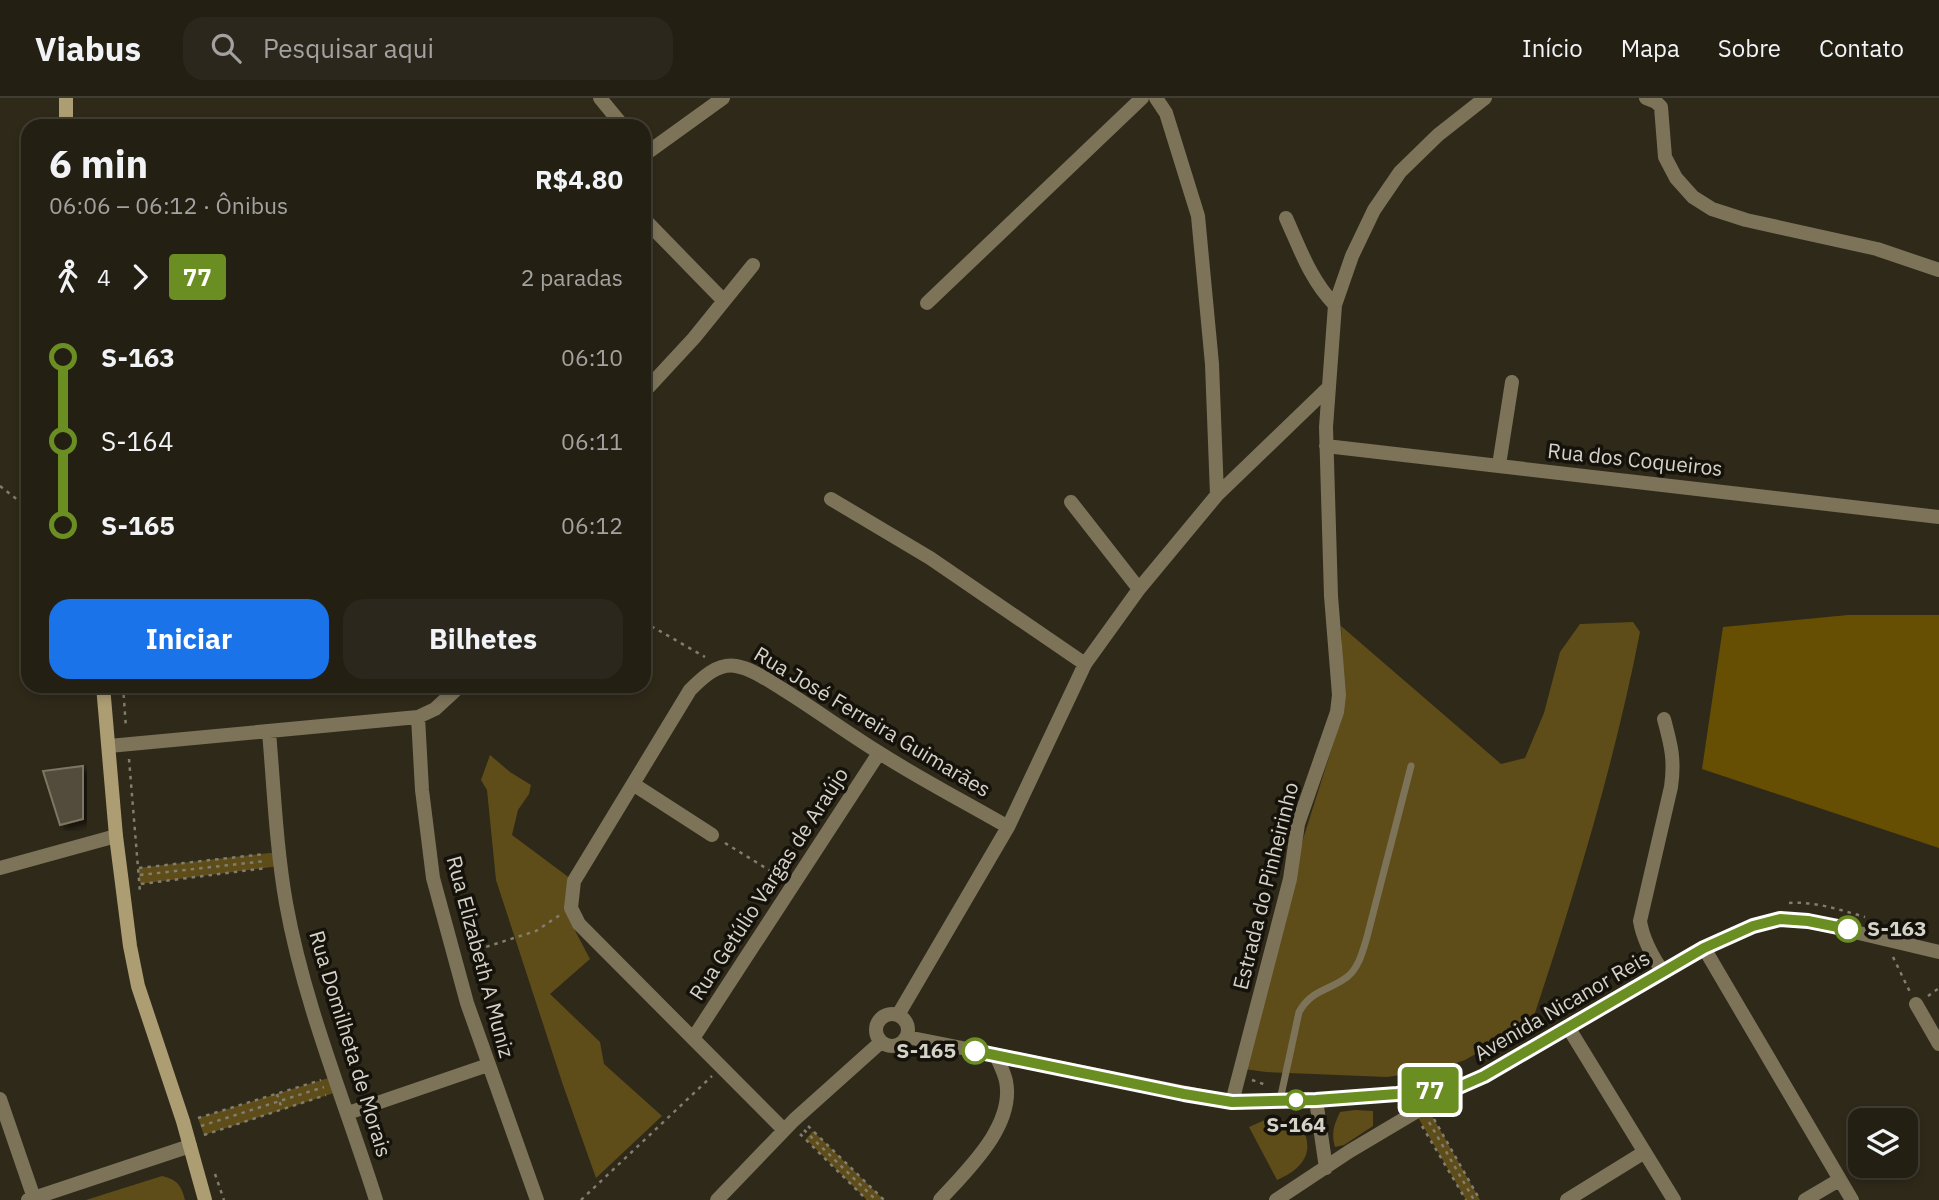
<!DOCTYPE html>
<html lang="pt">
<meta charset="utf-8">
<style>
:root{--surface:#231f13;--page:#2b271c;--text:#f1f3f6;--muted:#a3a2a0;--line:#403d33;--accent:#1a73e8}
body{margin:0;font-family:"IBM Plex Sans",sans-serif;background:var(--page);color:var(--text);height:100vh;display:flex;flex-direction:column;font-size:26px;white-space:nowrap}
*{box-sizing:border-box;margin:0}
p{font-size:23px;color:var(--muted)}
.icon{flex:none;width:38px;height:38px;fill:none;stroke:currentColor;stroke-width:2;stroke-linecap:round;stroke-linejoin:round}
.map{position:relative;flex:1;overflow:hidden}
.drawer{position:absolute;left:21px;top:21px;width:630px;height:574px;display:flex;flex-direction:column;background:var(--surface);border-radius:21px;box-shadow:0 4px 10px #0003,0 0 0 2px var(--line)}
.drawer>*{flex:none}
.badge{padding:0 14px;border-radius:5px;font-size:24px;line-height:46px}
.fabs{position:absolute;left:1848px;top:1010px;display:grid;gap:14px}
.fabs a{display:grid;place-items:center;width:70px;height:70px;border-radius:14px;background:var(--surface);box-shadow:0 4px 10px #0003,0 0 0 2px var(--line);font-size:35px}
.map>.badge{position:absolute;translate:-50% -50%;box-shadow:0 0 0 4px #fff}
.legs{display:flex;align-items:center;gap:10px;height:77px;padding:0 28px;font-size:23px}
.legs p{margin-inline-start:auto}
.headline{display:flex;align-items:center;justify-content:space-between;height:119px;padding:0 28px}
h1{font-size:38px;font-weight:700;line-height:52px}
.cta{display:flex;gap:14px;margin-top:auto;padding:14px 28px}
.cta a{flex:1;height:80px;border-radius:21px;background:var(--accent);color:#fff;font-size:28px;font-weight:700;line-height:80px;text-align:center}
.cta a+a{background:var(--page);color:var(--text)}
ul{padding:0 28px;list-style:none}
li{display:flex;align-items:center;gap:24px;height:84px;font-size:26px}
li i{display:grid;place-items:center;width:10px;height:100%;margin:0 9px;background:currentColor}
li i::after{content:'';width:18px;height:18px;margin:-9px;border:5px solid;border-radius:50%;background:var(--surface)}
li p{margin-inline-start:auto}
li:first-child i{background:linear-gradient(#0000 50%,currentColor 0)}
li:last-child i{background:linear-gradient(currentColor 50%,#0000 0)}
header{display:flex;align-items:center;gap:42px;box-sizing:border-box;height:98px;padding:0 35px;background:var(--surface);border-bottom:2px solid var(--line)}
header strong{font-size:33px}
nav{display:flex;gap:38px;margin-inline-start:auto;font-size:24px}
.search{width:490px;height:63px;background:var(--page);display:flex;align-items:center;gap:18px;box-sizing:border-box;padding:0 24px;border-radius:21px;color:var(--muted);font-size:26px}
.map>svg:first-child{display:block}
.green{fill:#5e4d18}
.forest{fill:#664f02}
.building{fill:#524b3a;stroke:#7c7663;stroke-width:2;filter:url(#shadow)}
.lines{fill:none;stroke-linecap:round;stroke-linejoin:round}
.path{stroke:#817d70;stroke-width:2.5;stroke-dasharray:3.5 5;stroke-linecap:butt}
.lane{stroke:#7d7359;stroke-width:7}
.street{stroke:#7d7359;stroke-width:14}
.secondary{stroke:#ac9d72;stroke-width:14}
.line-1-casing{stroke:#fff;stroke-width:16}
.line-1{stroke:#6b8e23;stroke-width:10}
.stop-1-dot{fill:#fff;stroke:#6b8e23;stroke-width:3.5}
.labels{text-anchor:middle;stroke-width:7;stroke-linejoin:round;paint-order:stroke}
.street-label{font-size:21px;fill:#d5d2c8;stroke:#14120b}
.stop-label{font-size:21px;font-weight:bold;fill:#d5d2c8;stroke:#14120b;text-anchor:start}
</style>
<header>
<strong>Viabus</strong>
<div class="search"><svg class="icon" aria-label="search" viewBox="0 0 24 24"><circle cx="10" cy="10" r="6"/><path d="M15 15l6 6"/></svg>Pesquisar aqui</div>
<nav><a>Início</a><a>Mapa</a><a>Sobre</a><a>Contato</a></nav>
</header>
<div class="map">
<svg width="1939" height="1102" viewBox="0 0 1939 1102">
<defs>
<filter id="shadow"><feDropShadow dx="6" dy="3.5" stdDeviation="3.5" flood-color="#0009"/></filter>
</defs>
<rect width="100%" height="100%" fill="#2f2919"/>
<!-- green -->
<path class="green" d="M1633,524L1640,534C1614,667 1575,795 1532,924L1465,962L1436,972L1387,979L1266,974L1244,971L1304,738L1341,621L1344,593L1341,528L1501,666L1525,660L1544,615L1560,554L1580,526Z
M490,657L510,674L531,687L529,696L518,712L512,737L571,781V825L590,861L550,896L600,944L604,966L662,1018L596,1080L563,987L496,782L487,692L481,682Z
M279,754L280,768L140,786L138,770Z
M335,978L340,993L204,1037L198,1020Z
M1427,1009L1480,1102H1466L1416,1016Z
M1355,1012L1373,1013V1028L1344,1047L1335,1049C1331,1035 1334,1027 1340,1014Z
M1267,1021H1280L1301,1027C1316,1054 1303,1071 1277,1082L1249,1029Z
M813,1033L884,1102H867L806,1041Z
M162,1078C177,1082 181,1086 185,1102H86Z"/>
<!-- forest -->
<path class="forest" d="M1848,517H1939V750L1702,671L1723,529Z"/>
<!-- building -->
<path class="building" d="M83,668V721L60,727L43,673Z"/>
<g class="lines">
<!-- path -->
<path class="path" d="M0,388L28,410
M644,524L705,559
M123,588L126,630
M129,661L140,794
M725,745L782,780
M139,770L265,756
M140,777L266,763
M141,786L266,770
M1789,805C1815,803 1840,812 1865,819
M470,854L536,833L560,817
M1893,859L1910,894
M1928,898L1939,890
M1252,982L1266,987
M277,996L282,1011
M198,1020L321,982
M1434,1021L1480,1102
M1429,1024L1474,1102
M201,1028L324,989
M808,1028L884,1102
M1422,1028L1466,1102
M804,1032L876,1102
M800,1036L867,1102
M204,1037L326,997
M215,1076L224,1102
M581,1102L712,978"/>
<!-- lane -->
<path class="lane" d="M1280,1002L1299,914C1312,891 1329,893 1347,879C1359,870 1363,852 1367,839L1411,668"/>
<!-- street -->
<path class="street" d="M600,0L623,28
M1156,0L1166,15L1198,118L1212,266L1217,397
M1646,0L1656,4L1661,9L1665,59L1676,80L1693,99L1712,111L1746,122L1877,151L1939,172
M644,57L723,0
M1286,120C1300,151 1311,183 1335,207
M644,121L723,202
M927,205L1142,0
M644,294L694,240L753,167
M1326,348L1939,419
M1499,367L1512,284
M831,401L930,460L1085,566
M1071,404L1139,491
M418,619L422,692L433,780L467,905L537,1102
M269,634C274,691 276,748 286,805C304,906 345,1004 376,1102
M109,648L418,619L435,611L460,588
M633,686L712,737
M0,770L116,738
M1704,850L1852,1102
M1663,874C1652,858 1643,842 1640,823L1671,689C1675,662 1671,647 1664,621
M1916,906L1939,946
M876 932a16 16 0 1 1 32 0a16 16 0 1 1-32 0Z
M898,917L1008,729L1085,566L1139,491L1217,397L1328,290
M1568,929L1674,1102
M694,939L879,655
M907,939L1232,1004L1316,1002L1397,996L1459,989L1484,978L1704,850L1753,828L1780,821L1808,823L1939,854
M0,1001L34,1100
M1316,1002L1326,1070
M1232,1004L1290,781L1298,726L1337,614L1339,597L1331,498L1326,329L1335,207L1352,158L1374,112L1400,74L1438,37L1485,0
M348,1015L488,967
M784,1032L579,826L571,810L574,783L690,592C702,580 717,565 736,568C753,571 769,583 784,592C816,612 846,634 878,654C920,681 965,704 1008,729
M28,1102L190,1048
M717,1102L794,1022L881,944
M940,1102C967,1072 1015,1028 1006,983C1004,974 999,965 996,957
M1276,1102L1350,1053L1456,990
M1567,1102L1643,1055
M1805,1102L1839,1082"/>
<!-- secondary -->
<path class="secondary" d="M66,0V28
M103,588L116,738L130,848L138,888L183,1023L205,1102"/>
</g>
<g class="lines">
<defs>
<path id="line-1" d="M975,953L1184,996L1232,1004L1316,1002L1397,996L1459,989L1484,978L1704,850L1753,828L1780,821L1808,823L1848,831"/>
</defs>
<!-- line-1 casing -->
<use href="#line-1" class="line-1-casing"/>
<!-- line-1 -->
<use href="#line-1" class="line-1"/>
</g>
<!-- markers -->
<g class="stop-1-dot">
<circle cx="1848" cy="831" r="12"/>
<circle cx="975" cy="953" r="12"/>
<circle cx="1296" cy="1002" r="9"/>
</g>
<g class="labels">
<!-- street labels -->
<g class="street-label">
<text transform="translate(1635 362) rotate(6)" y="7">Rua dos Coqueiros</text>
<text transform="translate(872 624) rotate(31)" y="7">Rua José Ferreira Guimarães</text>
<text transform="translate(769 786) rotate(-57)" y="7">Rua Getúlio Vargas de Araújo</text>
<text transform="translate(1266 788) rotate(-76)" y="7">Estrada do Pinheirinho</text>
<text transform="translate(480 859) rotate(75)" y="7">Rua Elizabeth A Muniz</text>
<text transform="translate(1562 908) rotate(-30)" y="7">Avenida Nicanor Reis</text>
<text transform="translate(350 946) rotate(73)" y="7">Rua Domilheta de Morais</text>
</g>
<!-- stop labels -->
<g class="stop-label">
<text x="1867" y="838">S-163</text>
<text x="956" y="960" text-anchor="end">S-165</text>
<text x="1296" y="1034" text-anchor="middle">S-164</text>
</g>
</g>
</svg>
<div class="fabs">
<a><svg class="icon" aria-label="layers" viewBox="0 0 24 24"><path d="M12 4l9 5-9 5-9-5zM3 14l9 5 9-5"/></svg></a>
</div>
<b class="badge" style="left:1430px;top:992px;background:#6b8e23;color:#fff">77</b>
<section class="drawer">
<div class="headline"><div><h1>6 min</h1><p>06:06 – 06:12 · Ônibus</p></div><b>R$4.80</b></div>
<div class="legs"><svg class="icon" aria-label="walk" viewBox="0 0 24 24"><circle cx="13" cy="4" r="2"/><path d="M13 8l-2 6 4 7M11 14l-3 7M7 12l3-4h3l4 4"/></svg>4<svg class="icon" aria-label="forward" viewBox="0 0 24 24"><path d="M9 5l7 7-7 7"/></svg><b class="badge" style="background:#6b8e23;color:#fff">77</b><p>2 paradas</p></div>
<ul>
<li><i style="color:#6b8e23"></i><b>S-163</b><p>06:10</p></li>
<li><i style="color:#6b8e23"></i><span>S-164</span><p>06:11</p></li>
<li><i style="color:#6b8e23"></i><b>S-165</b><p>06:12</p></li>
</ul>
<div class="cta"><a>Iniciar</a><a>Bilhetes</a></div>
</section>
</div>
